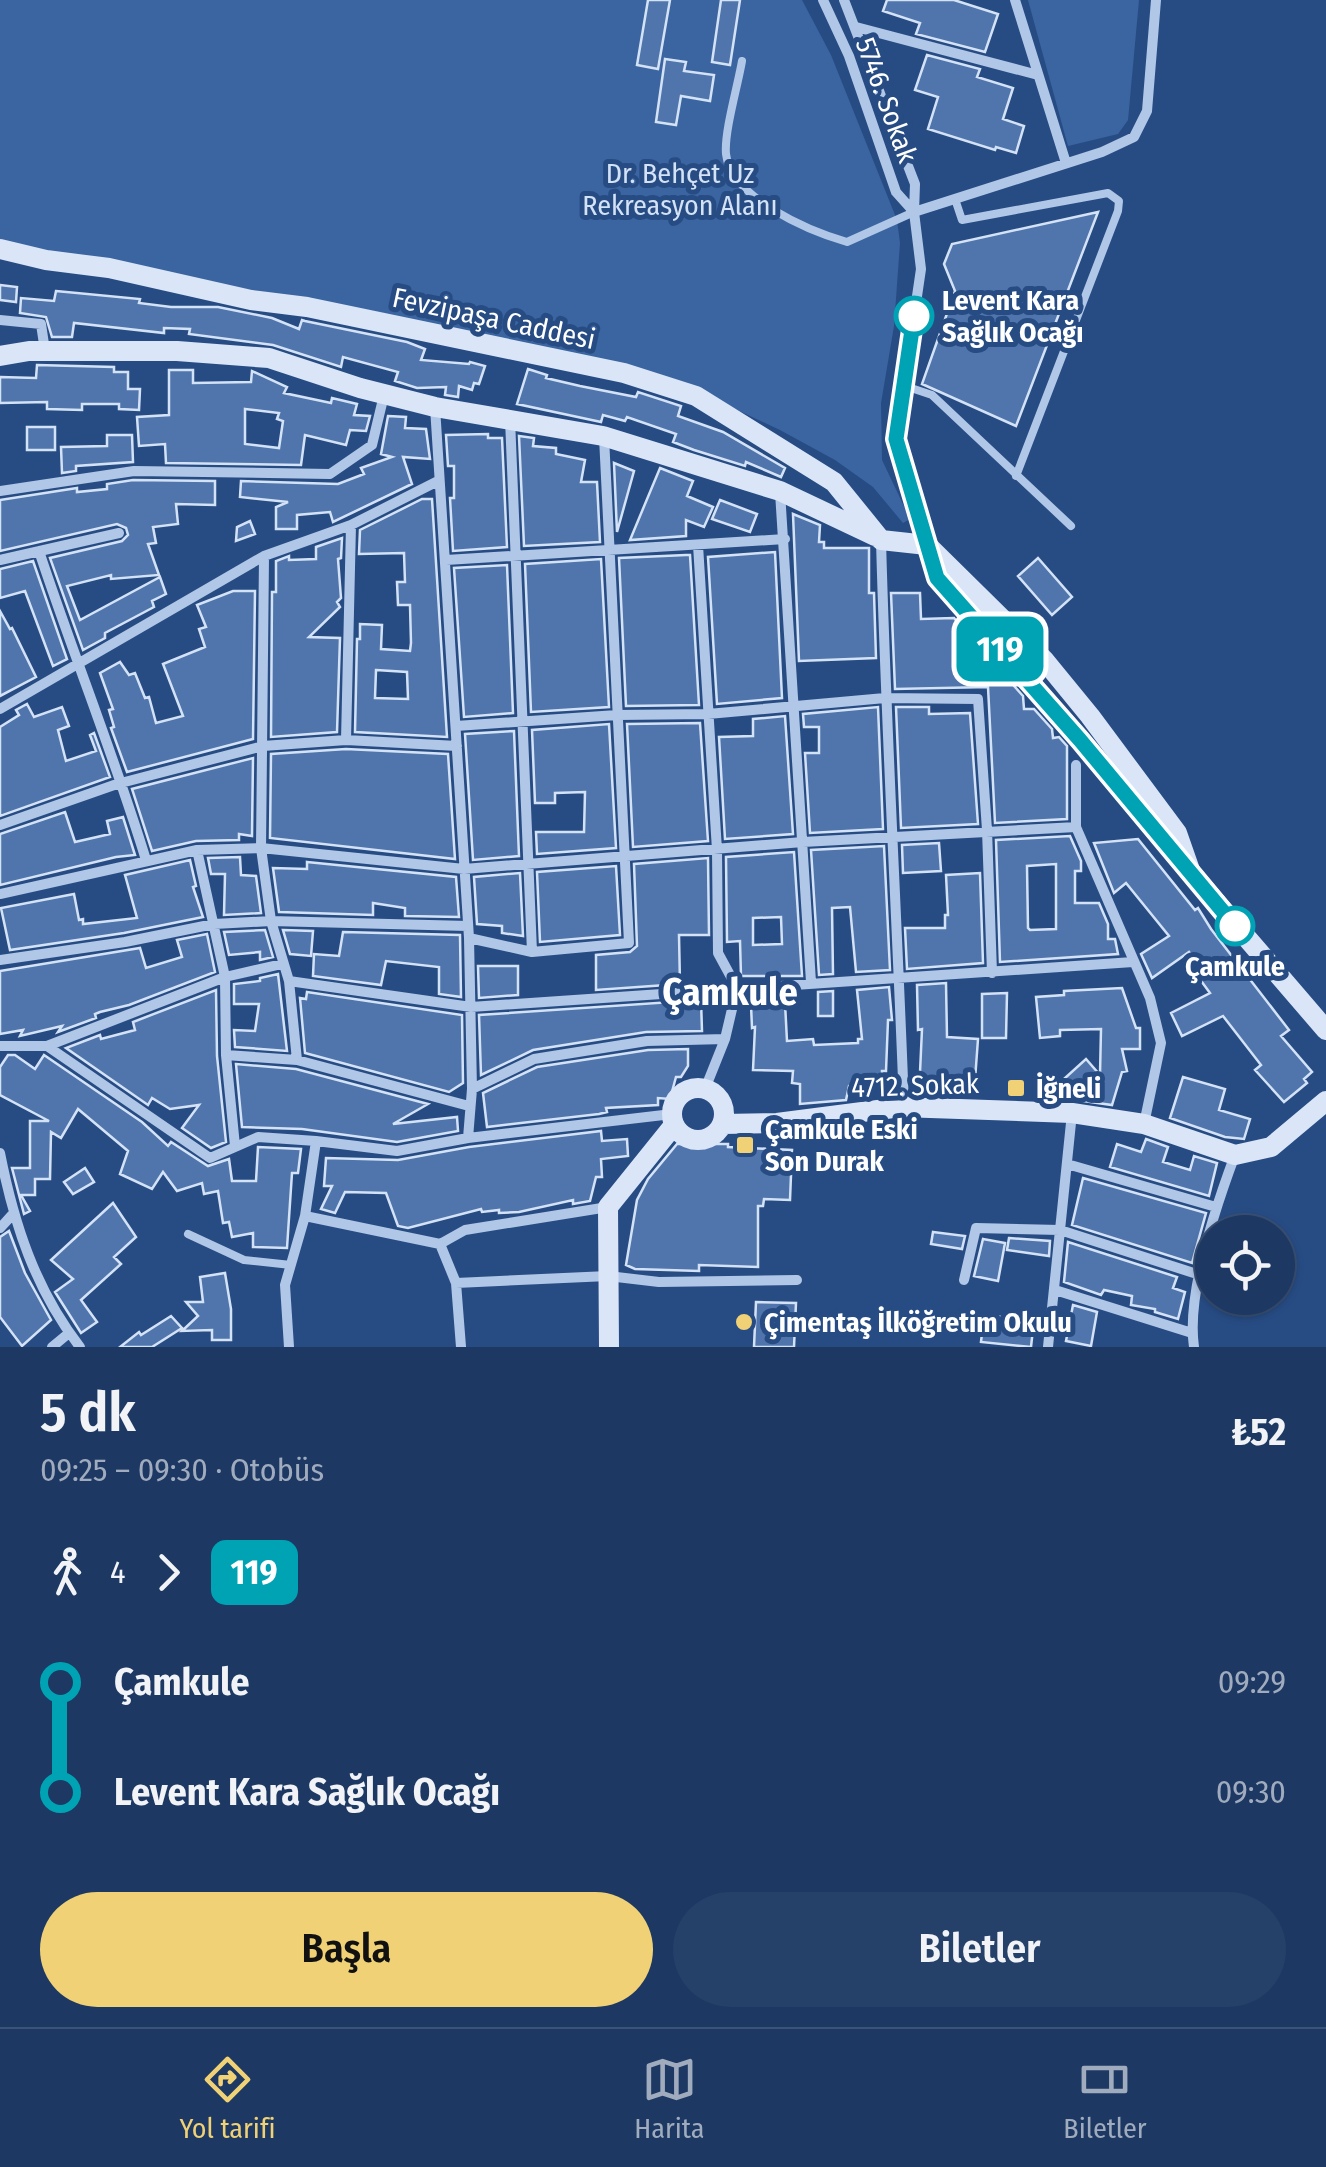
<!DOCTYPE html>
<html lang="tr">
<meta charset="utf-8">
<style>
:root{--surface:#1d3963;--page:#254069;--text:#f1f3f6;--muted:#a0acbe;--line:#3b5378;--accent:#f0d176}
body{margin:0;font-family:"Fira Sans Condensed",sans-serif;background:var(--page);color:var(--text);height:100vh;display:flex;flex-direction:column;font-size:38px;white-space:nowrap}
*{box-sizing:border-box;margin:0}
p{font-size:32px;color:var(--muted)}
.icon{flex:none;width:55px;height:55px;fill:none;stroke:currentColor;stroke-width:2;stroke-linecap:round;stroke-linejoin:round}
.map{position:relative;height:1347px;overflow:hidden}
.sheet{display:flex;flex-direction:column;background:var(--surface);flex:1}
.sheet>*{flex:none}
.badge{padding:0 20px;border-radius:15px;font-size:35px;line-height:65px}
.buttons{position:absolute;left:1195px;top:1215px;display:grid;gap:20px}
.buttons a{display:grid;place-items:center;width:100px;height:100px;border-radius:50%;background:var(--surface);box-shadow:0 2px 8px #0004,0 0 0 2px var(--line);font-size:50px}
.map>.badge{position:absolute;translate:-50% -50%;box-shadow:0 0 0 5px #fff}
.legs{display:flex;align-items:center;gap:15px;height:110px;padding:0 40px;font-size:32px}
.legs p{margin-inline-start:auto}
.summary{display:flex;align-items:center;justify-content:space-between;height:170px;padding:0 40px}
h1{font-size:55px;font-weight:600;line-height:75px}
.action{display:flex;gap:20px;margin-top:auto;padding:20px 40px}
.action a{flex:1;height:115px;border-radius:60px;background:var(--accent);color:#111;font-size:40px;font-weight:600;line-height:115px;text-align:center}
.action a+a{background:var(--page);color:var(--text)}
ul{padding:0 40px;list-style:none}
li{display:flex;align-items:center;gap:35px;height:110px;font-size:38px}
li i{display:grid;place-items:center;width:15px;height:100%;margin:0 12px;background:currentColor}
li i::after{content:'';width:25px;height:25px;margin:-12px;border:8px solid;border-radius:50%;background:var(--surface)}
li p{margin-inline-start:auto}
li:first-child i{background:linear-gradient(#0000 50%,currentColor 0)}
li:last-child i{background:linear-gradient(currentColor 50%,#0000 0)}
.tab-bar{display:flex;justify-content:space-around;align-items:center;height:140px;border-top:2px solid var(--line);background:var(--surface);font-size:28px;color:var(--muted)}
.tab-bar a{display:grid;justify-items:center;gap:5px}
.tab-bar .current{color:var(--accent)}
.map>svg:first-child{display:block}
.green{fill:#3b65a1}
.building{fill:#4f75ac;stroke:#d4e2f6;stroke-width:2.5;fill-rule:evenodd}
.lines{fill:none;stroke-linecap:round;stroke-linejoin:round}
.lane{stroke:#b1c7e7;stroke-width:8}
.street{stroke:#b1c7e7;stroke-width:10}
.secondary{stroke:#dae6f7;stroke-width:20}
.line-1-casing{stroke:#fff;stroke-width:22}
.line-1{stroke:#00a3b4;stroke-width:15}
.stop-1-dot{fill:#fff;stroke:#00a3b4;stroke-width:5}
.poi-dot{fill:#f0d176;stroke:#274c84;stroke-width:4}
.labels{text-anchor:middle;stroke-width:10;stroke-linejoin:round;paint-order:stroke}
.street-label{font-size:28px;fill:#fff;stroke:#274c84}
.park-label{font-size:28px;fill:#d4e2f6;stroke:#274c84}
.stop-label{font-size:28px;font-weight:bold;fill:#fff;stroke:#274c84;text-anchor:start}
.poi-label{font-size:28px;font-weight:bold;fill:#fff;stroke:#274c84;text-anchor:start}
.district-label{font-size:38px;font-weight:bold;fill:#fff;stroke:#274c84}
</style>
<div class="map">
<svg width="1326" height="1347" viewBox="0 0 1326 1347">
<rect width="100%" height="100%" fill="#274c84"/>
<!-- green -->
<path class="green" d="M0,0H802L831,55L897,220L900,243L894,326L881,403L882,460L910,519L903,523L873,487L835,460L780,430L692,389L333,303L0,249Z
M1028,0H1139L1128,120L1118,134L1068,146Z"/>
<!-- building -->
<path class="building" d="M648,0H670L658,69L637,65Z
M721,0H740L730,65L712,62Z
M887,0H954L998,14L985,52L916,34L920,23L883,11Z
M927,55L980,69L977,77L1013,88L1003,119L1024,126L1016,153L996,147L995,150L928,129L938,97L915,90Z
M665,59L686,62L684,71L714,75L710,101L681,96L676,125L656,122Z
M1098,212L1016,426L922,384L955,291L944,264L952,244Z
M0,285L17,287L16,302L0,300Z
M56,291L140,299L139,303L171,307H218L272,318L299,329L302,320L305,321L407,342L425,349L421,360L469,364L470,362L485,366L479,384L474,383L472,390L459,386L458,397L445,395L446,387L417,388L395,381L398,372L343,357L341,367L273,345L189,334L190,329L164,328V333L74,323L72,337H52L46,317L20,313L21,298L54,301Z
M37,365L114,367V372H128V389H140L139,410L119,409V404H82V410L47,409V402L0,403V377L36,378Z
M528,369L547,375L546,378L580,386L636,397L638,392L681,406L678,416L723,432L785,468L781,477L746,462L745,466L694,450L673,442L676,434L627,417L625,421L603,415L601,422L517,404Z
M169,370H193V383L251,382L252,371L287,387L284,393L331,403L332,398L357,404L354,415L370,416L366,431L350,430L346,445L305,435L301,465L166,463L165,444L139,446L137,417L169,415ZM245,409L279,413L277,419L283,421L279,448L245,444Z
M388,416L406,417L405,428L426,429L430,459L403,457L412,484L333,522L330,512L297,515V529H276V507L288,502L240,497L241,481L338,484L364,474L361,468L392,457L381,454Z
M27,427H55V450H27Z
M488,434V438H502L507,547L453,551L450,498H454V466H448L446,435Z
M107,435H132L133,462L76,466V471L62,473L61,447L107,446Z
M519,436L534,438L533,446L556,448V454L585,460L581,482H597L600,542L524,546Z
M614,463L634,471L617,532Z
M660,468L693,481L687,496L713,507L704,527L686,520V536L630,540Z
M133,480L215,481V505L176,504L178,524L153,527L156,543L148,544L159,575L111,579V575L67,586L80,620L160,577L166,594L152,601L154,607L105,633V638L83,650L50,558L122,541L128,535L126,528L117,524L0,551V500L77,488V492L107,489V484Z
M422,499H432L447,737L355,732L357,639H360V624L382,625L381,649L410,651L411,643L410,605H398L397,582H405L404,553L359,554L360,530ZM376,670L407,672L408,699L375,698Z
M720,500L757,514L750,532L712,519Z
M793,514L820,525L819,542H824V548H869V593H874L876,658L799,661Z
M250,521L255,534L236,541L237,527Z
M342,538L341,558L338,559L341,598L337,602L340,607L309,637L340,638L337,732L271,737L272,592H276V561L289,556V560L316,559V547Z
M775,552L782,698L717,704L708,557Z
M686,555H690L699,705L626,706L619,558Z
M1038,558L1072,597L1052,615L1018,576Z
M601,559L609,707L531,712L525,564Z
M33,561L67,659L53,666L25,591L0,598V569Z
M507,565L513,713L464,717L454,568Z
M233,591H255L253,739L127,772L111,728L114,727L109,710L113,709L100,673L120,662L129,675L135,673L145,698L149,697L156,723L183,716L163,664L205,647L199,629L206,627L197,605Z
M891,593H920L921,619L954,618L1023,696L1024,709H1034L1052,729L1053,738L1059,737L1067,746V819L995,823L988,687L895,689Z
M0,611L10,629L12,628L36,677L0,696Z
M27,704L34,717L62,707L69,726L58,730L66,761L96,751L90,735L94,733L110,777L0,816V727L19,715L16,710Z
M878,707L883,829L810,833L805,753H819V727H804L803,714Z
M896,707H929V714L970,713L978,824L901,828Z
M785,716L793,834L725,839L719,737L753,736V719Z
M700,723L708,841L633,847L627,724Z
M609,724L616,848L537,854L536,832H584L585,792L555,793V803H535L532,730Z
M514,731L519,856L473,860L465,734Z
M346,749L448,754L455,859L270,838L271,754Z
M253,758L252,836L239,834V840L196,841L152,851L132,789Z
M65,812L75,842L110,834L107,821L123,817L135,855L116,857L0,885V834Z
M1070,836L1081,861V871H1075V903H1099L1108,924V939H1115L1118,954L1000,962L996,840ZM1056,864V929L1030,930L1028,928L1027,866Z
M1138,839L1195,910L1198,908L1211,929L1289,1030L1281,1036L1312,1072L1304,1079L1307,1083L1284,1102L1255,1070L1261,1065L1223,1016L1182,1036L1171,1013L1210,993L1199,978L1206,973L1189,952L1152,978L1141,954L1169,936L1126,883L1114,893L1094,843Z
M939,843L941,871L903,873L902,845Z
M884,846L890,970L856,972L850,907L832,908L833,974L819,975L811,850Z
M794,852L802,976H741L740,941L727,942L726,857ZM781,917L782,944L753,945V918Z
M240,857L241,875L256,876L261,913L224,915L225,874H211L208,858Z
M708,858L709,935H679L680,984L596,990V955L630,952L637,946L634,864Z
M190,860L196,886L193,887L203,917L124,933L10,950L1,908L74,894L79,920L83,919V924L137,918L125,875Z
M307,862L456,877L459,917L405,916V908L373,903V915L279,912L273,868L307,869Z
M616,866L620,935L540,942L537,872Z
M520,873L523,936L502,933V926L477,924L474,877Z
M980,873L983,963L907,969L905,928H945V915H948L946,875Z
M265,930L273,957L260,960V952L229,955L224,932Z
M283,930L313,931L311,956L290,954Z
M343,932L460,935L461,997L439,994V967L386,961L381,985L313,976L314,954L339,956Z
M207,934L215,972L129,1005L100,1012L95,1014L96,1018L58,1032L62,1026L20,1036L23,1030L0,1034V971L140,948L146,968L182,957L177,940Z
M478,966H518V995L479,998Z
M278,974L287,1051L235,1047L234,1030L255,1031L259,1004H234V984L260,981V978Z
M946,983L947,1037L978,1039L975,1080H969V1094H919L922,1029L918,1030L917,985Z
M889,987L892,1020H888L886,1071H882V1087L849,1086L846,1100L800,1104V1084L792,1083L793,1071L753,1070L755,1027L752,1028L751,1005L785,1003L787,1041L813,1039L814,1045L858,1043V1039H862L857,990Z
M1122,988L1136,1028H1140V1049H1122L1127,1071L1122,1072L1112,1105L1069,1099L1073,1086L1065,1078L1086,1059L1100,1075L1101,1029L1060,1030V1036L1040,1038L1036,997L1064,995V991Z
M216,990L217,1056L226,1142L211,1148L182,1128L199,1105L170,1109L152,1098L148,1105L66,1048L100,1035L101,1039L135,1030L133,1022Z
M833,991V1016H818V992Z
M307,992L462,1015L463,1083L449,1092L305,1053L300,998L306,999Z
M1007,993L1006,1038H982V994Z
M701,1000L702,1031L646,1032L533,1050L481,1075L479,1015Z
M688,1049V1066L681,1077H676L670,1099L658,1098V1105L606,1108L607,1112L599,1114L487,1127L483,1093L537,1067L648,1050Z
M8,1055H15L35,1069L44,1055L142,1122L168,1146L171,1142L208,1166L229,1159L232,1181H256L258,1147L301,1149L298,1173H292L287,1248L253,1247V1233L232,1237L229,1222L223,1223L218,1191L204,1194L202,1183L177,1191L163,1172L152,1189L120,1174L128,1151L78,1109L61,1138L51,1132L50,1179H35V1195H21L30,1211L24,1214L12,1168H30V1121H49L0,1095V1067Z
M236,1064L296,1069L428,1104L393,1124L457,1117L458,1131L397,1142L302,1129L242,1127Z
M1183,1077L1225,1089L1219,1110L1250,1119L1244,1139L1225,1137L1170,1118Z
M601,1131L602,1141L627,1139L628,1156L601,1159L602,1177H596L590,1201L573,1204V1200L519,1212L499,1213V1210L482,1212L481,1209L408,1228L398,1226L386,1193L345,1192L335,1213L321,1209L332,1186H324L326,1158L398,1160L469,1147Z
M1146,1139L1168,1147L1163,1162L1190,1170L1194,1156L1217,1163L1209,1196L1110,1167L1117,1144L1141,1152Z
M677,1144H728V1147L792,1150L790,1200L764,1199L763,1206H758V1267L699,1265V1271L635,1269L626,1265L637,1200L648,1179Z
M85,1168L94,1182L73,1194L64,1182Z
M1083,1178L1206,1213L1192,1263L1072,1225Z
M113,1203L136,1237L114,1257L121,1264L81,1300L97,1322L81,1333L55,1292L73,1279L51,1260Z
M9,1231L25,1273L51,1320L22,1346L0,1317V1237Z
M933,1232L965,1236L962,1249L931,1244Z
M1009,1238L1050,1241L1049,1256L1007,1250Z
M983,1239L1005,1243L998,1281L974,1276Z
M1068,1242L1177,1277L1173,1288L1185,1292L1178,1319L1155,1312V1309L1131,1305L1132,1296L1104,1290L1101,1295L1064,1282Z
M225,1273L231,1309V1340H212V1330L182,1331L198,1316L186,1302H203L200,1277Z
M756,1302L796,1303L794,1347H754Z
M1073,1305L1097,1312L1091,1346L1066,1341Z
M984,1315L1034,1320L1031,1347L981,1342Z
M171,1316L182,1328L152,1347H120L139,1332L141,1335Z"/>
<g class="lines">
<!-- lane -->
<path class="lane" d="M742,61C738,85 724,132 726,154C731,198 809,231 847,242L914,212
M955,199L962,220L1108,193L1119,201L1118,211L1016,476
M905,386L932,395L1071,526
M188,1234L244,1260L291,1265"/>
<!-- street -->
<path class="street" d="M823,0L849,56L896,192L913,211
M844,0L915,184L914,212L921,269L896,439L927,544
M1015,0L1066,163
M856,27L1038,75
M914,212L1102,152L1134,137L1147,111L1156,0
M0,320L41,324L45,351
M435,407L469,938L472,1089L468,1138
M510,419L532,952
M0,491L134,471L330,474L372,445L384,395
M780,492L811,982
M881,540C886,729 897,917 904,1106
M698,545L717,850L718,953L737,988L725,1039L705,1089
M39,551C73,654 114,755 146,860
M264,556L261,848L271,921L289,981L297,1060
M0,560L119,533
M446,560L785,539
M0,709L264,556L351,525L438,481
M456,726L617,715L708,714L885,698L978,699L987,830L992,973
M346,740L351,525
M0,825L117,784L263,746L346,740L457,746
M1076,827L1150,998L1161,1043L1144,1124
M197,850L225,977L226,1055L235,1146
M0,894L197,850L261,848L464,869L803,842L1076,827V765
M469,938L532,952L629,943L604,437
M0,960L125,942L214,924L271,921L468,926
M289,981L471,1007L1133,962
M0,1046H47L210,1158L258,1137L316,1141
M47,1046L225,977L282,964
M226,1055L297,1060L469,1106
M472,1089L534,1059L647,1041L725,1039
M0,1153C14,1224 35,1289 80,1347
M1067,1164L1216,1207
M305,1216L440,1244
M0,1228L12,1215
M964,1280L976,1228L1060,1230L1200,1275
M456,1283L608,1276L659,1282L797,1280
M1055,1290L1192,1333
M52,1347L69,1333
M289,1347L285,1285L305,1216L316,1141L397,1151L468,1138L672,1114
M461,1347L456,1283L440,1244L465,1230L608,1207
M1048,1347L1072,1113
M1194,1347C1186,1293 1216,1206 1235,1155"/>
<!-- secondary -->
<path class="secondary" d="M0,249L46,260L109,268L251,300L307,307L624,373L696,396L834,482L881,540L927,545L1045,661L1090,716L1177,833L1191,873L1080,740L937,578L927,545
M0,356L29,351H177L269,358L360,388L435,407L603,436L780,491L875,536
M1191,873L1326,1030
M672 1114a26 26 0 1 1 52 0a26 26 0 1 1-52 0Z
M723,1124L777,1123L901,1107L1072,1113L1144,1124L1235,1155L1271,1147L1326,1101
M609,1347L608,1207L674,1125"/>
</g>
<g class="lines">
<defs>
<path id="line-1" d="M914,316L896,439L937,578L1080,740L1235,926"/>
</defs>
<!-- line-1 casing -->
<use href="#line-1" class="line-1-casing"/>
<!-- line-1 -->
<use href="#line-1" class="line-1"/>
</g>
<!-- markers -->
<g class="stop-1-dot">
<circle cx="914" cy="316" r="18"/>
<circle cx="1235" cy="926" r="18"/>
</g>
<g class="poi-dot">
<rect x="1006" y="1078" width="20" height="20" rx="5"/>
<rect x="735" y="1135" width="20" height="20" rx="5"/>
<circle cx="744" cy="1322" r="10"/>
</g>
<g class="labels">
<!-- street labels -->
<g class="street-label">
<text transform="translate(887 100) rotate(70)" y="10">5746. Sokak</text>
<text transform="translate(494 318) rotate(12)" y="10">Fevzipaşa Caddesi</text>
<text transform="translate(915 1085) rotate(-2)" y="10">4712. Sokak</text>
</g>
<!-- park labels -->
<g class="park-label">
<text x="680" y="183">Dr. Behçet Uz<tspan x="680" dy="32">Rekreasyon Alanı</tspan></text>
</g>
<!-- stop labels -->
<g class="stop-label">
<text x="942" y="310">Levent Kara<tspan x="942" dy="32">Sağlık Ocağı</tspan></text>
<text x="1235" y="976" text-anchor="middle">Çamkule</text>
</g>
<!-- poi labels -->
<g class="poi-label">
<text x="1036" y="1098">İğneli</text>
<text x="765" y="1139">Çamkule Eski<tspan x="765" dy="32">Son Durak</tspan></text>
<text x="764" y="1332">Çimentaş İlköğretim Okulu</text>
</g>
<!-- district labels -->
<g class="district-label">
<text x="730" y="1005">Çamkule</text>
</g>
</g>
</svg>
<div class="buttons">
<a><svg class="icon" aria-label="locate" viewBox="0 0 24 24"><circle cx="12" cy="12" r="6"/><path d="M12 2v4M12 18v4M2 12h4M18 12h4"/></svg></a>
</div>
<b class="badge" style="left:1000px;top:649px;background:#00a3b4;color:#fff">119</b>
</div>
<section class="sheet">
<div class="summary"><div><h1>5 dk</h1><p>09:25 – 09:30 · Otobüs</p></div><b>₺52</b></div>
<div class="legs"><svg class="icon" aria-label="walk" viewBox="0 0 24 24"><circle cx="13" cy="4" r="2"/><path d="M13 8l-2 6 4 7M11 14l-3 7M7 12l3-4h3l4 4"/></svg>4<svg class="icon" aria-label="forward" viewBox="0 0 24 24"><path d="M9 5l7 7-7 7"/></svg><b class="badge" style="background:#00a3b4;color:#fff">119</b></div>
<ul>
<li><i style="color:#00a3b4"></i><b>Çamkule</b><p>09:29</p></li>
<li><i style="color:#00a3b4"></i><b>Levent Kara Sağlık Ocağı</b><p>09:30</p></li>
</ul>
<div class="action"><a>Başla</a><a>Biletler</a></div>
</section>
<nav class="tab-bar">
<a class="current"><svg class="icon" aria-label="directions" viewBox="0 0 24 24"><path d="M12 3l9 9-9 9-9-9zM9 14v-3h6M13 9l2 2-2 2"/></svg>Yol tarifi</a>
<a><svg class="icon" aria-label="map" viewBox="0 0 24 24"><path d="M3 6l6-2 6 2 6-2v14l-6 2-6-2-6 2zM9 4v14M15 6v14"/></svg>Harita</a>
<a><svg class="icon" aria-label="tickets" viewBox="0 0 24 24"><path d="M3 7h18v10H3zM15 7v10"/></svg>Biletler</a>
</nav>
